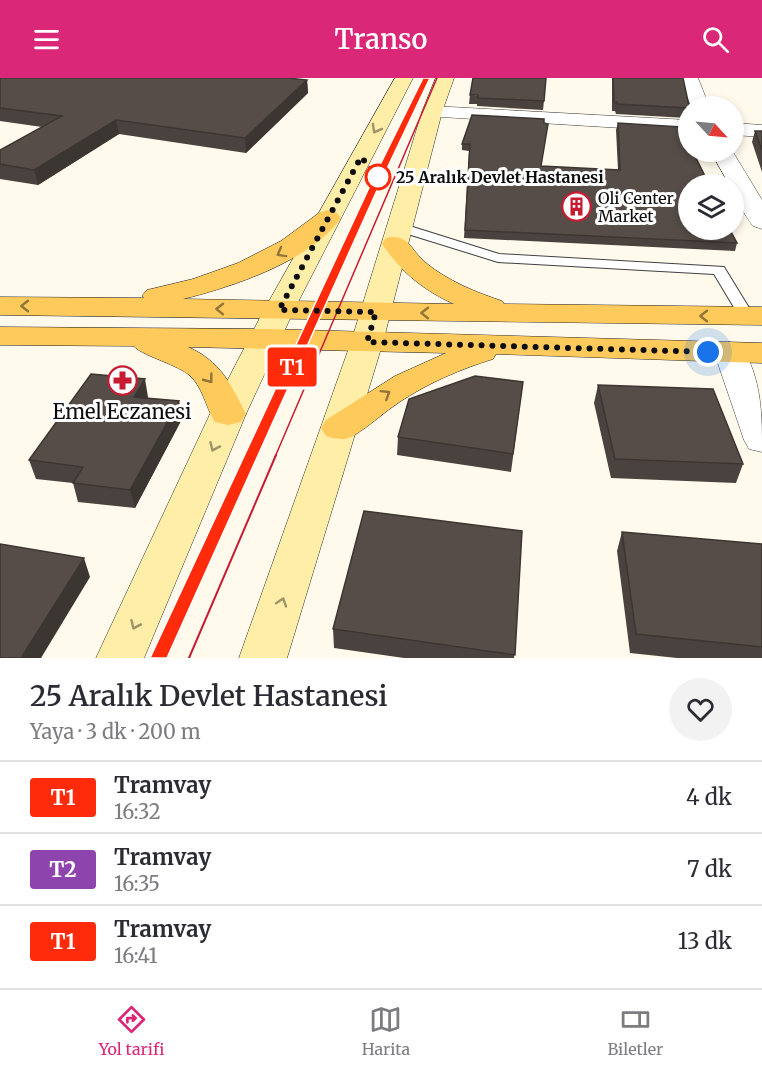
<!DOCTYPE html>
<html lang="tr">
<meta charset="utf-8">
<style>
:root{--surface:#fff;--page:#f2f2f3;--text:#2b2b33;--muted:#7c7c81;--line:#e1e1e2;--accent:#db2777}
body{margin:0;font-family:Merriweather,serif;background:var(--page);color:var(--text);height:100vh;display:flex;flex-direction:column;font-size:22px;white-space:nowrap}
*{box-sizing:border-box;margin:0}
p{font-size:20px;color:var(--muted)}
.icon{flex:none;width:33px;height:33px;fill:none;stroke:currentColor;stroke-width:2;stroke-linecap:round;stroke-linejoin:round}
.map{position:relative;height:580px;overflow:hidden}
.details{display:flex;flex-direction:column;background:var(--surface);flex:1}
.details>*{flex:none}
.badge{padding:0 12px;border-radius:4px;font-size:21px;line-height:39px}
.needle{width:39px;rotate:116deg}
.controls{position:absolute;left:678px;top:18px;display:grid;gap:12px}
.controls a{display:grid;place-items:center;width:66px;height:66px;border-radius:50%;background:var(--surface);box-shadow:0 3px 9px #0003;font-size:30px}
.you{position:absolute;width:30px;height:30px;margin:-15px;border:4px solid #fff;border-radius:50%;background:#1a73e8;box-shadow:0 0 0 9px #1a73e833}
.map>.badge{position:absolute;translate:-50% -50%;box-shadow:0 0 0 3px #fff}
.round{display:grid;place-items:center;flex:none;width:63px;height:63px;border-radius:32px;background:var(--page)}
.headline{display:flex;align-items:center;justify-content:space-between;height:102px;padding:0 30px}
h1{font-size:28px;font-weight:600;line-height:45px}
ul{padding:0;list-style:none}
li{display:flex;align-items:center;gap:18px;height:72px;padding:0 30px;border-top:2px solid var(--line)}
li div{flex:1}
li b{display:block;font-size:22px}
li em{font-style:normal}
li .badge{min-width:66px;font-weight:700;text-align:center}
header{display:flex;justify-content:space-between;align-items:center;height:78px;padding:0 30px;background:var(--accent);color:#fff;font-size:27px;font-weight:600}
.tabs{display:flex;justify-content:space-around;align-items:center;height:84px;border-top:2px solid var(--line);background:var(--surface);font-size:16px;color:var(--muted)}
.tabs a{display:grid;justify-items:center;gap:3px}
.tabs .on{color:var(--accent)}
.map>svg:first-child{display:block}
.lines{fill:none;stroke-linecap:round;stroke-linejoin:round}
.service-casing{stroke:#404040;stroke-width:2}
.minor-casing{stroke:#404040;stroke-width:1}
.tertiary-casing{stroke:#404040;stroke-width:1}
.secondary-casing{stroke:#2f2f2f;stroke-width:1}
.primary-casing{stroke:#1e1e1e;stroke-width:1}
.service{fill:#fff;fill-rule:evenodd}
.minor{fill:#fff;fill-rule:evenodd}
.tertiary{fill:#fff;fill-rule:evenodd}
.secondary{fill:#ffeea7;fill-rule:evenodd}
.primary{fill:#ffca5c;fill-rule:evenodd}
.tram-far1{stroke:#c71b31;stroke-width:1.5}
.tram{stroke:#c71b31;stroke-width:2}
.wall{fill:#4a423e}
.shaded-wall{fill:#3c3632}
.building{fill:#564d48;stroke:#3c3632;stroke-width:1.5}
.oneway{stroke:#9e9469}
.oneway2{stroke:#927538}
.line{fill:#ff2b0a;stroke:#fff;stroke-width:1.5}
.walk{stroke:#0d0d0d;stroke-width:6;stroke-dasharray:0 10.8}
.stop-dot{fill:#fff;stroke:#ff2b0a;stroke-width:3}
.labels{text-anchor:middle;stroke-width:6;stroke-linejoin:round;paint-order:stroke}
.far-stop-label{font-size:16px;font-weight:bold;fill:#0d0d0d;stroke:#fff;text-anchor:start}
.far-poi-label{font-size:16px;fill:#0d0d0d;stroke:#fff;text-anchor:start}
.poi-label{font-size:20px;fill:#0d0d0d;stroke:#fff}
</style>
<header><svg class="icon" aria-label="menu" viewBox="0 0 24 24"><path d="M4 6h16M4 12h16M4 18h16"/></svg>Transo<svg class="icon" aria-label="search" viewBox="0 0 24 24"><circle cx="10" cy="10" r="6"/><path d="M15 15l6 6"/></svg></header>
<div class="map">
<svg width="762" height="580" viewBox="0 0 762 580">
<rect width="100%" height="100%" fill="#fffaec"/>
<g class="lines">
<defs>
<path id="service" d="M400,145L499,176L724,189L754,238L751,241H741L714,196L498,184L395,152L394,149L395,146Z"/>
<path id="minor" d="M680,0H698L709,28H691Z
M432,28L688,42V54L425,38L422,34L425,30Z
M734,45L762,47V59L734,57Z
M711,74H733L762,122V151L753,148C745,137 734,121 734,106H729Z"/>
<path id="tertiary" d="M730,264L741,267C762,302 762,335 762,374L749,371L744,362L714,274L719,267Z"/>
<path id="secondary" d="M395,0H413L294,232L246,336L144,580H96L210,336L264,232Z
M436,0H454L442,34L383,264L287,580H239L351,264L422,34Z"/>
<path id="primary" d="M328,132L337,135L341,140C311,183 232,209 183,221L454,226C423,212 401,194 382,166L386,160C409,155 410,172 426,185C448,203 475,214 502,223L504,226L762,229V247L0,237V219L144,220L142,218L147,212L193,201L238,185L281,163L319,135Z
M0,249L267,251L762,265V285L496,276L493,281C461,291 430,304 401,323C385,333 370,348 353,358C344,363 336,361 326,358L321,350L326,342L395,298L446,275L188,269C220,283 231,306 246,336L241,344L228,347L215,344C205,328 203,308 188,296C175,286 139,276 134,268L0,267Z"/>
</defs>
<!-- service casing -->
<use href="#service" class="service-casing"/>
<!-- minor casing -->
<use href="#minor" class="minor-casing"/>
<!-- tertiary casing -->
<use href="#tertiary" class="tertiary-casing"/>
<!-- secondary casing -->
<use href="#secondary" class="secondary-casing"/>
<!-- primary casing -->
<use href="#primary" class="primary-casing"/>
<!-- service -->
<use href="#service" class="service"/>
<!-- minor -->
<use href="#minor" class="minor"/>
<!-- tertiary -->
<use href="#tertiary" class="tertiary"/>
<!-- secondary -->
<use href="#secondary" class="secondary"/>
<!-- primary -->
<use href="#primary" class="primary"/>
<!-- tram-far1 -->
<path class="tram-far1" d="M252,379L426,0
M275,379L437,0"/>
<!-- tram -->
<path class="tram" d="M159,580L252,377
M189,580L276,377"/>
</g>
<!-- wall -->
<path class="wall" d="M0,0L307,2L308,15L246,75L119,56L38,107L0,101V72L42,49L0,43Z
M612,0H683L688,28L687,40L616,36L615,33H612Z
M470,17L544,23L543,32L477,28V26H469Z
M472,37L541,88L618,92L616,52L618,45L737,165L735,173L464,160L469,73L462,72V66Z
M755,53H762V94L752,64Z
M523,304L511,394L397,377L398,359Z
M598,307L743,386L736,405L611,400L594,325Z
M148,319V320L179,323L182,341L135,430L78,424L73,405L36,401L29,382Z
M522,453L514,580H404L334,570L333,551Z
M622,454L762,466V580H677L630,575L617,473Z"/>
<!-- shaded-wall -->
<path class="shaded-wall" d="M307,2L308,15L246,75L245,60Z
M116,42L119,56L38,107L34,92Z
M145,301L148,319L138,337L134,319Z
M179,323L182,341L135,430L130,412Z
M84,480L90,499L41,580H21Z"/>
<!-- building -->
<path class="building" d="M0,0H288L307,2L245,60L116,42L34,92L0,86V72L62,38L0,30Z
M473,0H546L544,23L478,20V17H470Z
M613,0H683L689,28L688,30L617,26V24H614Z
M472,37L544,41V45L548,46L541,88L620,92L618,45L681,49L688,65V74H693L709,106H688V152H730L737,165L465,152L470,66H462Z
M755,53H762V72Z
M91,296L145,301L134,319L179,323L130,412L73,405L83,389L29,382Z
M475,298L523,304L513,376L398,359L409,321Z
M598,307L713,311L743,386L615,381Z
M364,433L522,453L515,577L333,551Z
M622,454L762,466V569L636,556Z
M0,466L84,480L21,580H0Z"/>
<!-- one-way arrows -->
<defs><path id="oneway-chevron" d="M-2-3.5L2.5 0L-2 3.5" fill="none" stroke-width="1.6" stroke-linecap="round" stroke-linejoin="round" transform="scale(1.5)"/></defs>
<g class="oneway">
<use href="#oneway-chevron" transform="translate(376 51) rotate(119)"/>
<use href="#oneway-chevron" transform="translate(214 369) rotate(114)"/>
<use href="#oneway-chevron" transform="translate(282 524) rotate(-72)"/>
<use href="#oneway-chevron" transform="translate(135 547) rotate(114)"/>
</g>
<g class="oneway2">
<use href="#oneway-chevron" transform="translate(281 175) rotate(151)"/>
<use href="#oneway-chevron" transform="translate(25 228) rotate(180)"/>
<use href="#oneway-chevron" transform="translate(220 231) rotate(-179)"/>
<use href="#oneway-chevron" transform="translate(425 235) rotate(-179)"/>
<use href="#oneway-chevron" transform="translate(704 238) rotate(-180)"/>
<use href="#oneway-chevron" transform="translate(209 301) rotate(53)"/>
<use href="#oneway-chevron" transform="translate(386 316) rotate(-32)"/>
</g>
<!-- line -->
<path class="line" d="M423,0H430L383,99L167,580H150L374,99Z"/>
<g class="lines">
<!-- walk -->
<path class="walk" d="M378,99L361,79L279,232L376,234L367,264L708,274"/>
</g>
<!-- icons -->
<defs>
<symbol id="building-ring" viewBox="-11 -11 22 22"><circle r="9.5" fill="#fff" stroke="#c71b31" stroke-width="1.5"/><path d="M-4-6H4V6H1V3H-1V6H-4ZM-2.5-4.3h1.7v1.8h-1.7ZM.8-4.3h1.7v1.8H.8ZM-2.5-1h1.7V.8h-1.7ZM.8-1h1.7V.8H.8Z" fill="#c71b31"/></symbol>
<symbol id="pharmacy-ring" viewBox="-11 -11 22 22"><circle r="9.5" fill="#fff" stroke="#c71b31" stroke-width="1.5"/><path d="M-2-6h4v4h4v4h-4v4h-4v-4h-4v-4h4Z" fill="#c71b31"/></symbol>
</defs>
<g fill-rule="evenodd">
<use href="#building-ring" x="560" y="112" width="33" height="33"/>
<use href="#pharmacy-ring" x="106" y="286" width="33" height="33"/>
</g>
<!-- markers -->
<circle class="stop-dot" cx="378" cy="99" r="12"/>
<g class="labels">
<!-- far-stop labels -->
<g class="far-stop-label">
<text x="396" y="105">25 Aralık Devlet Hastanesi</text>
</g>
<!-- far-poi labels -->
<g class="far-poi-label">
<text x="598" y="126">Oli Center<tspan x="598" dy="18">Market</tspan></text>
</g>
<!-- poi labels -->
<g class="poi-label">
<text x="122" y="341">Emel Eczanesi</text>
</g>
</g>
</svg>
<div class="controls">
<a><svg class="needle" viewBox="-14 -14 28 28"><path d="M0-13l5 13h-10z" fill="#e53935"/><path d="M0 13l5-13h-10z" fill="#7c7c81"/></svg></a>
<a><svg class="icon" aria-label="layers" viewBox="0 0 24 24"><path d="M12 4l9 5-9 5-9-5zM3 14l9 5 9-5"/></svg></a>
</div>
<div class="you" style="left:708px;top:274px"></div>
<b class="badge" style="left:292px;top:289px;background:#ff2b0a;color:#fff">T1</b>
</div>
<section class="details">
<div class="headline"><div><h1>25 Aralık Devlet Hastanesi</h1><p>Yaya · 3 dk · 200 m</p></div><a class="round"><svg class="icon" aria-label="heart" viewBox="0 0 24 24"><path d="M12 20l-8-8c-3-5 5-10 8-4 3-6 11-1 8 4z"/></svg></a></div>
<ul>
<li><span class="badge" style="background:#ff2b0a;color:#fff">T1</span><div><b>Tramvay</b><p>16:32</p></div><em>4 dk</em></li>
<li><span class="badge" style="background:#8e44ad;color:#fff">T2</span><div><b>Tramvay</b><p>16:35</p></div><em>7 dk</em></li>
<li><span class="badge" style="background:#ff2b0a;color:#fff">T1</span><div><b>Tramvay</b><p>16:41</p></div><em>13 dk</em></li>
</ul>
</section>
<nav class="tabs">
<a class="on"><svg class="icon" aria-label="directions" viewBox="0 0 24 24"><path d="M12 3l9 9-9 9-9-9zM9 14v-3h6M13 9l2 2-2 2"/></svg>Yol tarifi</a>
<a><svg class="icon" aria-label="map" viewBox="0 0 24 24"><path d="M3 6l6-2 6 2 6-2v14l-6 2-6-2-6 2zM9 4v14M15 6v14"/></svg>Harita</a>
<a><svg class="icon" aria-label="tickets" viewBox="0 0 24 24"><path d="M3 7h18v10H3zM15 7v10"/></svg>Biletler</a>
</nav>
